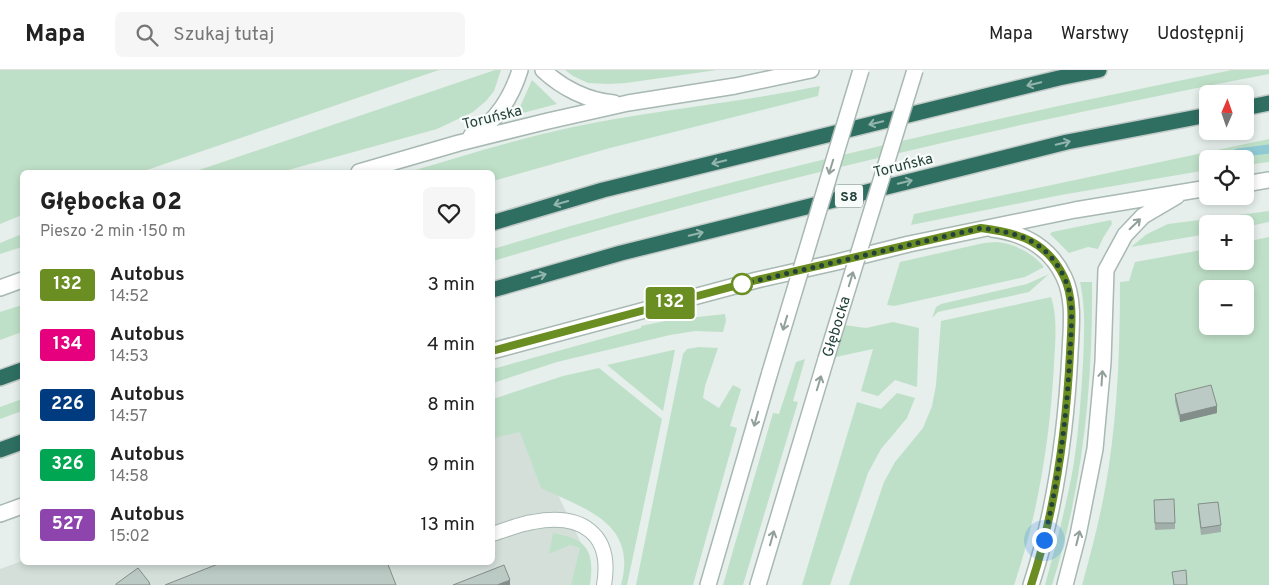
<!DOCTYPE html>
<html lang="pl">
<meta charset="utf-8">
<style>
:root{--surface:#fff;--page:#f6f6f6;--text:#222;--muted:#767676;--line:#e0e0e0}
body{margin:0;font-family:Overpass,sans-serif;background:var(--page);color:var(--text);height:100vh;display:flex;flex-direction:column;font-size:19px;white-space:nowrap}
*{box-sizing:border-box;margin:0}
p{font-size:16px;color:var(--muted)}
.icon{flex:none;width:28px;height:28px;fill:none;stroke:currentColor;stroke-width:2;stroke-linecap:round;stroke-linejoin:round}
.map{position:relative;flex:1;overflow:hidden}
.drawer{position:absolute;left:20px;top:100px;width:475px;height:395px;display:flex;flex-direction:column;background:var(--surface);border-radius:8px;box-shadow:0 2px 8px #0003}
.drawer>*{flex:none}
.badge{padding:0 10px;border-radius:4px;font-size:18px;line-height:32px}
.needle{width:32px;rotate:2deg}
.fabs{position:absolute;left:1199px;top:15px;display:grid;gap:10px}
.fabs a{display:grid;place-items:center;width:55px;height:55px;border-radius:8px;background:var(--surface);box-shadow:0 2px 8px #0003;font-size:25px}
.you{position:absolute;width:25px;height:25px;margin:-12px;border:4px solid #fff;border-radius:50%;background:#1a73e8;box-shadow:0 0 0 8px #1a73e833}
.map>.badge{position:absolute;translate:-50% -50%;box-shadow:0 0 0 2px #fff}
.round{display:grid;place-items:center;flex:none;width:52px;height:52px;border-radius:8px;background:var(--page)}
.overview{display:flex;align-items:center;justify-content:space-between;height:85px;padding:0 20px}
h1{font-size:24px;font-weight:800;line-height:38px}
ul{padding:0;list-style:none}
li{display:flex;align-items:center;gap:15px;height:60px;padding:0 20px}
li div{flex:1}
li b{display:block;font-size:19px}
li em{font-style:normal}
li .badge{min-width:55px;font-weight:700;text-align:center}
header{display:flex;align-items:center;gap:30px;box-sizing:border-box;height:70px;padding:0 25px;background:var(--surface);border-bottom:1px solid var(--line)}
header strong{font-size:24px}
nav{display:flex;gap:28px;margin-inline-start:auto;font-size:18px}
.search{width:350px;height:45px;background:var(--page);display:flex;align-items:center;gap:12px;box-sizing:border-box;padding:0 18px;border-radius:8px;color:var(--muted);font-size:19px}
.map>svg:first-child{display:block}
.built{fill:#d4dfda}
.green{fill:#bfe0c8;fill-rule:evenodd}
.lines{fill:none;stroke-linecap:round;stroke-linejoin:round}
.stream{stroke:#8ec9d4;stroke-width:9}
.service-casing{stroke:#a8b8b2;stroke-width:16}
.tertiary-casing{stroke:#a8b8b2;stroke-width:18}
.motorway-casing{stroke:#c2cac8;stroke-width:18}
.service{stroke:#fff;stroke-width:14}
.tertiary{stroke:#fff;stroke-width:15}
.motorway{stroke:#2f6f62;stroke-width:15}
.tertiary-bridge-casing{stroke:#a8b8b2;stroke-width:18;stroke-linecap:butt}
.tertiary-bridge{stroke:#fff;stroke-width:15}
.wall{fill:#a1aea9}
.shaded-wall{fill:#838d89}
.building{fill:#bbcac4;stroke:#838d89}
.oneway{stroke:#93b5ae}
.oneway2{stroke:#92a09c}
.line-casing{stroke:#fff;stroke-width:11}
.line{stroke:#6b8e23;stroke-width:8}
.walk{stroke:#24423a;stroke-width:5;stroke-dasharray:0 9}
.stop-dot{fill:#fff;stroke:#6b8e23;stroke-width:2.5}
.labels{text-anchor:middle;stroke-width:4.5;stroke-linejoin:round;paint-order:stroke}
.shield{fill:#f7fbf9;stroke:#637a73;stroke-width:1}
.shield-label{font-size:14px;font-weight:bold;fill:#24423a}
.street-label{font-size:15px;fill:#24423a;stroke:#f7fbf9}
</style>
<header>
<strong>Mapa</strong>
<div class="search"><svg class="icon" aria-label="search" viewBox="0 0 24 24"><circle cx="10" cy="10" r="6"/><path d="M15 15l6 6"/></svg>Szukaj tutaj</div>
<nav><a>Mapa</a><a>Warstwy</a><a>Udostępnij</a></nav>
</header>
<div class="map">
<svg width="1269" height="515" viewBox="0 0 1269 515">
<rect width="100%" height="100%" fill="#e6efeb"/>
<!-- built -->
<path class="built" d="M518,342L584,479L574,515H0V499L22,491V492H492L493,349Z"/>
<!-- green -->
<path class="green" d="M0,0H439L141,102H22V145L0,154Z
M495,0H501L494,21L486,31L473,42L437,59L281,102H193Z
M565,0H717L626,13L608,14L588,13L573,6Z
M1232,0H1269V4C1008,54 747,115 493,191V179C735,106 983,50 1232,0Z
M532,10L557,34L519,44L518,41Z
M820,16L818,26L610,78L493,111L492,102H409C463,86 517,69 573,57C655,40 738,33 820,16Z
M1269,69V92L1245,95V89H1208L1207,100L1061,125L911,155L914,144Z
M1269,141V152L1245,157V154H1208L1207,164L1131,177L1147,164L1168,154Z
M1111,150L1112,154L1103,168L1098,179L1088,177L1069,183L1050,164L1052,162Z
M22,164V177L0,184V173Z
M1269,167V515H1082C1093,476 1103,436 1109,395C1118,334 1120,273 1120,212L1129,211L1135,192L1207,179L1208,191H1245V172ZM1208,219H1245V256H1208Z
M997,172C1016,174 1032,183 1044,197L1025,207L894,236L887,235L900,192L984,173Z
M1049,204L1029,222L938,242L932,248L936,237L941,234L1027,214Z
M1080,212H1092C1093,315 1083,417 1052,515H1045C1056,474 1067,434 1074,392C1079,359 1081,326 1083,293C1084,267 1086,238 1080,212Z
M1051,227C1058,247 1055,273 1054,295C1050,369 1038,445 1014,515H849L884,412L895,392L923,358L932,336L936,315L941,251Z
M22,235V262L0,270V242Z
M725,244L726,251L723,262L695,261L670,265L557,292L493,313V299L641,258V256L670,250Z
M893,252L919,258L917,317L895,310L878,326L861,321L873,279L822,290L844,255L866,258Z
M699,277L718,278L705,316L703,328L719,338L733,315L741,319L730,356L737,358L693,515H636L683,284L687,279Z
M675,280L663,341L607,295L673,280Z
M805,289L793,331L798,332L743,515H723L773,343L779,344L796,292Z
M599,298L662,349L627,515H621C638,453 585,439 541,418L520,362L493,368V329L563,306Z
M897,323L915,328L907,348L881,379L868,403L830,515H802L857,332L881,339Z
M22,329V341L0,349V337Z
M553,463C587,469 595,480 590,515H571L580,478L570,475L549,484Z"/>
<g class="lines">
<!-- stream -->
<path class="stream" d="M1238,83L1269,79"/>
<defs>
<path id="service" d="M492,464C506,460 519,454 533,452C581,443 613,463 604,515"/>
<path id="tertiary" d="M543,0C562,18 588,31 614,33
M471,66C496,53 512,26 520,0
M359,102L459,73L548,51L628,33L735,16L811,0
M1245,114L1269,110
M992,159C1024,163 1050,177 1064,207C1075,230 1071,259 1070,283C1066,362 1056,439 1031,515
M0,218L22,210
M492,281L757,210L837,192L909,174L1075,140L1208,118
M0,444L22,436
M708,515L770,302
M758,515L826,289
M1065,515L1078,465L1095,379L1103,292L1106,200L1125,165L1143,146L1177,126"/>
<path id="motorway" d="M1245,38L1269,33
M492,153L603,120L1059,8L1099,0
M492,220L621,183L1067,72L1208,45
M0,308L22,300
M0,380L22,372"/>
</defs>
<!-- service casing -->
<use href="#service" class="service-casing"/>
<!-- tertiary casing -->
<use href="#tertiary" class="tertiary-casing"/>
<!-- motorway casing -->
<use href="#motorway" class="motorway-casing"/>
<!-- service -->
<use href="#service" class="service"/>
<!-- tertiary -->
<use href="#tertiary" class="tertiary"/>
<!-- motorway -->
<use href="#motorway" class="motorway"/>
<defs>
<g id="tertiary-bridge">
<path id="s1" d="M826,289L915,0"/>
<path d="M770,302L861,0"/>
</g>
</defs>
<!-- tertiary-bridge casing -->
<use href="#tertiary-bridge" class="tertiary-bridge-casing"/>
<!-- tertiary-bridge -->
<use href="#tertiary-bridge" class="tertiary-bridge"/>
</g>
<!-- wall -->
<path class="wall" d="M1175,324L1217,343L1180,352L1175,331Z
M1198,434L1221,455V462L1201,465L1198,441Z
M1154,437L1175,453V459L1155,460Z"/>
<!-- shaded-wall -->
<path class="shaded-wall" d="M1217,336V343L1180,352V345Z
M510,510V515H497Z"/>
<!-- building -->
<path class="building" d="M1211,315L1217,336L1180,345L1175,324Z
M1174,429L1175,453H1155L1154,430Z
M1218,432L1221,455L1201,458L1198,434Z
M223,492H387L396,515H165Z
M504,495L510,510L497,515H453Z
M138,498L149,512L150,515H116V514Z
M1186,500L1187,515H1174L1172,502Z"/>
<!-- one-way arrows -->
<defs><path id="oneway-shaft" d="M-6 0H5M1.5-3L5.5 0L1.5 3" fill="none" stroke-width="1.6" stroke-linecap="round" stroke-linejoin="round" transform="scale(1.25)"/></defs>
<g class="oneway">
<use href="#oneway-shaft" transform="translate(1034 14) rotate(166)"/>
<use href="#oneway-shaft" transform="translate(876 53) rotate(166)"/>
<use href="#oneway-shaft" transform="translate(1063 73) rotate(-13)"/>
<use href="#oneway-shaft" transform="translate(719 92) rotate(166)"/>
<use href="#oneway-shaft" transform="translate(905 112) rotate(-14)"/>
<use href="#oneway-shaft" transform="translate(561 133) rotate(164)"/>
<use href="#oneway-shaft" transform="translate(696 164) rotate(-14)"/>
<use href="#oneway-shaft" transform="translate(539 206) rotate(-16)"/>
</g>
<g class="oneway2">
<use href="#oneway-shaft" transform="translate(831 97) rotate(107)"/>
<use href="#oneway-shaft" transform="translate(1135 154) rotate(-44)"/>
<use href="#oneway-shaft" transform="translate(851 209) rotate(-73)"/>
<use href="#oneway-shaft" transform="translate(785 253) rotate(107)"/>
<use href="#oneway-shaft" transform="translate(1102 308) rotate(-86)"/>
<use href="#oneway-shaft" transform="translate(819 313) rotate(-73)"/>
<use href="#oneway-shaft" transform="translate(756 349) rotate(106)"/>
<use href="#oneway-shaft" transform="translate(772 468) rotate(-74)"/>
<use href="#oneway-shaft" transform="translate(1078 468) rotate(-76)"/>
</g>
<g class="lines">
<defs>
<path id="line" d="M492,281L757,210L981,158C1018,163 1046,170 1064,207C1075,230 1071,259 1070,283C1066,362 1056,439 1031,515"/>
</defs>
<!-- line casing -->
<use href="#line" class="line-casing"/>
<!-- line -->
<use href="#line" class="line"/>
<!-- walk -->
<path class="walk" d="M742,214L738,215L981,158C1018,163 1046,170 1064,207C1075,229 1071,258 1070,282C1067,346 1059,408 1044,470"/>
</g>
<!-- markers -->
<circle class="stop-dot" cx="742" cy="214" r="10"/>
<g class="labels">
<!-- shield labels -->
<rect class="shield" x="835" y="114.5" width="28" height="23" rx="4"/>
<g class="shield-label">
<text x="849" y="131">S8</text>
</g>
<!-- street labels -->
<g class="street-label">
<text transform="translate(492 47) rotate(-14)" y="5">Toruńska</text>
<text transform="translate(903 95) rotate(-14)" y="5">Toruńska</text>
<text dy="5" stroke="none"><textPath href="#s1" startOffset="34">Głębocka</textPath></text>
</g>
</g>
</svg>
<div class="fabs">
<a><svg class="needle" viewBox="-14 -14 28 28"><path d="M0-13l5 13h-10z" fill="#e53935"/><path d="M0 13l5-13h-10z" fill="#767676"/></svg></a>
<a><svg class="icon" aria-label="locate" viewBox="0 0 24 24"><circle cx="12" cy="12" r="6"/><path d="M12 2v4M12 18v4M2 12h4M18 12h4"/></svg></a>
<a>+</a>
<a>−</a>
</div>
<div class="you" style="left:1044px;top:470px"></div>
<b class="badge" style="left:670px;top:233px;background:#6b8e23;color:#fff">132</b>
<section class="drawer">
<div class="overview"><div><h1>Głębocka 02</h1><p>Pieszo · 2 min · 150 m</p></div><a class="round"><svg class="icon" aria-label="heart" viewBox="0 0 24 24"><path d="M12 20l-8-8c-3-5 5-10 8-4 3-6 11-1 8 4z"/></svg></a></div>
<ul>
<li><span class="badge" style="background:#6b8e23;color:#fff">132</span><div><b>Autobus</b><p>14:52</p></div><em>3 min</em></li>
<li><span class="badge" style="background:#e6007e;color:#fff">134</span><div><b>Autobus</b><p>14:53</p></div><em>4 min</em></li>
<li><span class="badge" style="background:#003b80;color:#fff">226</span><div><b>Autobus</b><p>14:57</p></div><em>8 min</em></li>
<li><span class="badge" style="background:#00a651;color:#fff">326</span><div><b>Autobus</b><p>14:58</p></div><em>9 min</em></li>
<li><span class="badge" style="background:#8e44ad;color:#fff">527</span><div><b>Autobus</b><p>15:02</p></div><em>13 min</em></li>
</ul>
</section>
</div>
